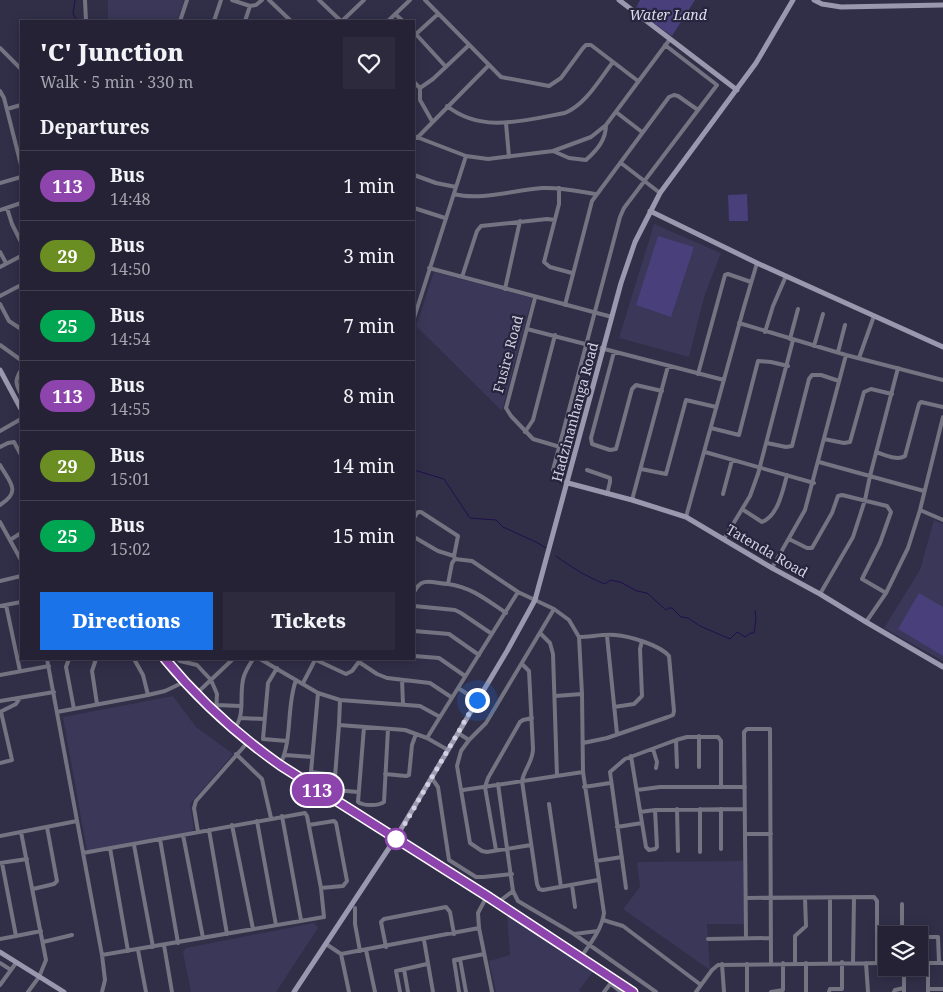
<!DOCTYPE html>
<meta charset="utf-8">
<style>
:root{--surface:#252236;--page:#2d2a3e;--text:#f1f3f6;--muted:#a3a4ad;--line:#423f51;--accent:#1a73e8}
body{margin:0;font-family:"Noto Serif",serif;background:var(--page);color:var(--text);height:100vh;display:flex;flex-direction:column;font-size:19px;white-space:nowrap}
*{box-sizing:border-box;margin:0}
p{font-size:16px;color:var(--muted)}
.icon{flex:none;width:28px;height:28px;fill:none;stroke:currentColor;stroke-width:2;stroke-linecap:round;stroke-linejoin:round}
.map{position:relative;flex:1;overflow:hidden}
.panel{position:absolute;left:20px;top:20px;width:395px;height:640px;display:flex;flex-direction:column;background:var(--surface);border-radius:0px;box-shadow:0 2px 12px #0003,0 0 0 1px var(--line)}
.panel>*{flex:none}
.badge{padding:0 10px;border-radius:16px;font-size:18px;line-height:32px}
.controls{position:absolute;left:878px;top:926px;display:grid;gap:10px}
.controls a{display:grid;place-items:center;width:50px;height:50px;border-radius:0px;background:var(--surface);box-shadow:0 2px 12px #0003,0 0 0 1px var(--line);font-size:25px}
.you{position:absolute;width:25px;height:25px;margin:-12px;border:4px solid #fff;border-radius:50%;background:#1a73e8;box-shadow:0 0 0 8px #1a73e833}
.map>.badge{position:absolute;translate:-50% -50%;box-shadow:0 0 0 2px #fff}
h2{padding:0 20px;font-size:19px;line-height:45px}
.round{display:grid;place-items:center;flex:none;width:52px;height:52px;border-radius:0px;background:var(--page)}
.overview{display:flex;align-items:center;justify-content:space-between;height:85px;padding:0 20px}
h1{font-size:24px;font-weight:800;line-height:38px}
.cta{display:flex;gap:10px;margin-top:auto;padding:10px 20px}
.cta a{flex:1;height:58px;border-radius:0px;background:var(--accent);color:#fff;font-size:20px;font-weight:800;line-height:58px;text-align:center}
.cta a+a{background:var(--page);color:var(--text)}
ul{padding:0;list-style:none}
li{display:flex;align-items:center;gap:15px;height:70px;padding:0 20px;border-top:1px solid var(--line)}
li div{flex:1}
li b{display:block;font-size:19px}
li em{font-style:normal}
li .badge{min-width:55px;font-weight:700;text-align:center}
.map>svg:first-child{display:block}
.built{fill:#3a3758}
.green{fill:#483f7b}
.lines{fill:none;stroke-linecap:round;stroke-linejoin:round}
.stream{stroke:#20104d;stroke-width:1}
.street{stroke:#747381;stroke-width:4}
.secondary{stroke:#9998ae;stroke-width:5}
.line-casing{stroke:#fff;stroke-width:11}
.line{stroke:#8e44ad;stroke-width:8}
.walk{stroke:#d2d1e2;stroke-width:5;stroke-dasharray:0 9}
.stop-dot{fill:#fff;stroke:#8e44ad;stroke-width:2.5}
.labels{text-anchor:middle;stroke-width:4.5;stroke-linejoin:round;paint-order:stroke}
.park-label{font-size:14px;font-style:italic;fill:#dbdbee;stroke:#27243e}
.street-label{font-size:14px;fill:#d2d1e2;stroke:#27243e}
</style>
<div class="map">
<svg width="943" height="992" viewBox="0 0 943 992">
<rect width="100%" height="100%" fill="#312e48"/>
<!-- built -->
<path class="built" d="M108,0H184L177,21H108Z
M654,224L721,253L705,294L689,357L619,338Z
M434,272L532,298L502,411L416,326Z
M934,520L943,524V661L884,628L920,570Z
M173,696L196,727L233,754L190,804L194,829L190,832L87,851L63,717Z
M743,861L744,924H707L710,970L623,909L640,887L637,862Z
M507,914L593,972L579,990L581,992H496L489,961L510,955Z
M314,923L318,928L276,992H191L183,952L186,948Z"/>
<!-- green -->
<path class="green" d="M640,0H695L672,36L635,10Z
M747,194L748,221H729L728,195Z
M658,236L694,247L671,317L636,305Z
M919,593L943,607V656L898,629Z"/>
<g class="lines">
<!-- stream -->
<path class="stream" d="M75,0L73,14L78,21
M414,470L444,479L470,518L496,520L503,527L536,542L546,548
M556,556C571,567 587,577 605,584L610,580L620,582L637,591L647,593L666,610L669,608H672L681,617L688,618L700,626L730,639L737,632L745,637L751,633H754L756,619L755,611"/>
<!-- street -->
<path class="street" d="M85,0L86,21
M232,0L250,6
M269,0L291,21
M319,0L341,21
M425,0L501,77L549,86L561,78L583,48L586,45H591L638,81
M395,14L403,21
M180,21L187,0
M214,21L221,0
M245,21L250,6L256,5L262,0
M342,21L364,0
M388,21L410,0
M414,32L446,67
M416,34L438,14
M0,48L21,69
M414,82L420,88
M0,91L4,98L21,165
M447,106C482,134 525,120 565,113C586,104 599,80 613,62
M7,109L21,105
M616,112L642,132
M432,121L420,100V88L433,79L469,45
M506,123L509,157
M414,136L466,156L488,159L553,151L591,137L606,125L670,39
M417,138L489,65
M553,151L569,158L586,160C597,150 606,140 606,125
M621,163L660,193
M414,175L436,183L456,187
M0,183L21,177
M559,188V204L544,262L550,267L572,273
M454,194C480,201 515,190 542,188C560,187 578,191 595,194
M7,208L12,224L21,242
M414,208L445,218
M0,210L21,203
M0,252L6,263
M0,267L21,256
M429,268L612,317
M462,277L477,231L481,226L547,219L555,220
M505,289L520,221
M0,296L21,285
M535,298L506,408L511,416L533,439L560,447
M0,304L9,321L21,329
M565,305L592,201L669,97L674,95L678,96L698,110
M414,318L466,156
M739,323L846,355L943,380
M527,329L724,380
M765,332L773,306L786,276
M790,339L798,309
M0,345L21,360
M814,346L823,314
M614,352L591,438L592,444L610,450L616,449L632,389L636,385L662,391
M838,352L845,325
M859,358L874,316
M21,370C15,380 15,383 21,394
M698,374L725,275L728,274L751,282
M711,428L739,435L758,361L771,362L788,366
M0,431L21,419
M525,432L533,420L555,335
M824,439L844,443L850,442L864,392L871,389L892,394
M767,443L786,447L792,446L809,379L812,375H821L839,381
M0,447L8,443L14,442L21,455
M705,452L814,483
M876,452C885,455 897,461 905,456L919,404L921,402L943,407
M819,462L924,491
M0,465C10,483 22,491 0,505
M641,469L666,474L686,400L716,407
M587,470L610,478V482L607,494
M567,483L558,478L553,470L620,217L624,208L717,85L665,45
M723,494L732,460
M632,500L668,366
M742,509L762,522C778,516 783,490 787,475
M920,510L943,520
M686,517L744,307L757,263
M414,518L418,512H421L458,536L454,556L455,559
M0,522L21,560
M414,537L438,551L454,556
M724,539L750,496L758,474L793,340
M789,539L807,548H812L832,513L838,496L842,495L887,506L891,512L880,543L862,579L886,593
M10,540L21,533
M772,568L805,510L846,355
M0,581L21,576
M414,592C422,576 432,583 448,584
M820,594L853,537L865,500L870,476L898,368
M6,605L20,671
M0,606L21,602
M414,606L455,610L461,613L492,634
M506,613C487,600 471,587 448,584L452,563L455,559L472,561L518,592
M866,622L886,593L908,548L920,510L943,417
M414,631L449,634L479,655
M541,634L550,643L553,654L557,776
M607,636L617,734
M579,637C590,637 603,634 615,635C629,636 660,645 669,656L674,711L673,715L668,717L607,738L583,743
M414,656L439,658L465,676
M47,659L102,955L105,980L102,992
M69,659L66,667L74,709
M96,659L92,671L97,704
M134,659L143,675L148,695
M178,659L180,661L197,665L211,680L217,694L216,713
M260,659L318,693L340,700L420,706L440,717L427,738L405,730L339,725L334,790L358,792
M314,659L346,674L352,671L361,659
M359,662L377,674L387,678L430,683L451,697
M522,664L529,671L533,749C533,761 524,770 522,781L537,884L539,889L543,890L598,880
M277,668L268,683L263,739L287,741
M0,675L49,666
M402,680L403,704
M303,683L315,660
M458,688L477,700
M196,694L233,659
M555,696L582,694
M0,701L54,692
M216,705L241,706
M614,707L634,704L642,696L640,649L642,641
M0,712L16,704L20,698
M57,712L148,695L165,691L184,682
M440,717L518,592L554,609L569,620L579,637L582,694L583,772L604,913C602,929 590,944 581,957
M240,718L264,719
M339,725L340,700
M364,727L358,802C363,806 379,806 384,802L388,729
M233,730C247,716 238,693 244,676C246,670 250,664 253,659
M458,733L469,740L461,751L457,766L470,843L482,851L487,852L531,845
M699,736V767
M427,738L448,750
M469,740L486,723L554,609
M676,740L677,767
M653,749L657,762L656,768
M236,754L262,779L271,818
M285,755L312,757
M631,756L646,847L649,850L655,849L657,847L655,810
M0,763L12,760L1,712
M280,765C293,739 286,707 296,680
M311,772L334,775
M385,774L406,776L409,775L412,745L416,734
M431,777L438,787L449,860L476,877H483L512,874
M307,783L311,772L318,693
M584,787L610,783
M463,790L583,772
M637,790L660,787H745
M549,804L561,887
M677,809L678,851
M721,809V849
M640,812L655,810L745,809
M282,816L301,920
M257,821L276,925
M232,825L253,929
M309,825L334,821L336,823L347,881L343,886L321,888
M617,827L642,823
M209,830L227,934
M21,832L46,960L39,977L28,992
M198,832L194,808L196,801L248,742
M745,834H771
M183,835L203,938
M0,836L77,821
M160,839L178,943
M134,845L153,947
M110,848L128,951
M496,850L485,787L488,778L520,722L523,720L532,718
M700,852V809
M83,853L305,813L307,816L321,888L324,917L102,955
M596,861L622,857
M0,863L27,859
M2,863L16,936L41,931
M572,885L575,907
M626,888L610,772L625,759L676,740L687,737H718L721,741V787
M33,889L54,884L57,881L47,827
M513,891L518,901L574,934L598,931
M487,896L478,913L479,928L492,992
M746,898L874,897L877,901V963
M830,898V963
M497,903L513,891L498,784
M902,904V935
M355,908V924L360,951
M603,920L623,926L701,985
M574,934L656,992
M877,937H886
M919,937H938L939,962
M746,938L744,732L747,729H770L771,964
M0,939L16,936
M708,939L770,938
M424,940L433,992
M43,942L72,935
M326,944L341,954
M164,945L172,992
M386,947L381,922L384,919L446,907L450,912L454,934
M138,950L146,992
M366,950L375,992
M460,959L466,992
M0,963L11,970
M795,963V936L806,926L805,898
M806,963V992
M853,963L854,897
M866,963L868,992
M919,963H943
M928,963V992
M722,964L724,992
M747,964V992
M904,968V992
M404,969L408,992
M611,984L621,992
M0,985L16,963
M928,989H943
M349,992L341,954L479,928
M400,992L396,971L427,964
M459,992L454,960L484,954
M604,992L614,979
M696,992L712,970L718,965L886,963
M771,992L783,990V963
M829,992L830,989H842V962
M894,992L895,990L904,988"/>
<!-- secondary -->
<path class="secondary" d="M619,0L737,90
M814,0L822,4L841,7L943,5
M650,211L757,263L943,347
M0,370L21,409
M568,483L632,500L686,517L772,568L820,594L866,622L943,667
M165,659C199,700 236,734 280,765L487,896L633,992
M0,952L64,992
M294,992L395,839L507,651L535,600L621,283L635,242L660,193L756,63L793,0"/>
</g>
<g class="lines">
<defs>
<path id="line" d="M165,659C199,700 236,734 280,765L487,896L633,992"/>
</defs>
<!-- line casing -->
<use href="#line" class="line-casing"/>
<!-- line -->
<use href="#line" class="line"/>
<!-- walk -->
<path class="walk" d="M396,839L477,700"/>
</g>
<!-- markers -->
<circle class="stop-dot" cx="396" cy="839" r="10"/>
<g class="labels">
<!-- park labels -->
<g class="park-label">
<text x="668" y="20">Water Land</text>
</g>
<!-- street labels -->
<g class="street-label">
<text transform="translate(508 354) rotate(-75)" y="5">Fusire Road</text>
<text transform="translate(575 412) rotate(-75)" y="5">Hadzinanhanga Road</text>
<text transform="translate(767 551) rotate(30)" y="5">Tatenda Road</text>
</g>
</g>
</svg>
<div class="controls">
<a><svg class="icon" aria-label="layers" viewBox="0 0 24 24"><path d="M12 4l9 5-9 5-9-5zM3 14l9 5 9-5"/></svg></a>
</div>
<div class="you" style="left:477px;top:700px"></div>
<b class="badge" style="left:317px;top:790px;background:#8e44ad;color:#fff">113</b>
<section class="panel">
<div class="overview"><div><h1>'C' Junction</h1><p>Walk · 5 min · 330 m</p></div><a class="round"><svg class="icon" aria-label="heart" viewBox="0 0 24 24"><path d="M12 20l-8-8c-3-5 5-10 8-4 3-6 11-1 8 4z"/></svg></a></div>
<h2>Departures</h2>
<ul>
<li><span class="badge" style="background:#8e44ad;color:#fff">113</span><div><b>Bus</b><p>14:48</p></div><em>1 min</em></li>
<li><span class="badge" style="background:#6b8e23;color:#fff">29</span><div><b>Bus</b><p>14:50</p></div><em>3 min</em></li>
<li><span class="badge" style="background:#00a651;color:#fff">25</span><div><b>Bus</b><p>14:54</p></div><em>7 min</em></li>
<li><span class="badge" style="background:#8e44ad;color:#fff">113</span><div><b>Bus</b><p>14:55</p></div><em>8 min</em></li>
<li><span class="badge" style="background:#6b8e23;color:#fff">29</span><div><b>Bus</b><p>15:01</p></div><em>14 min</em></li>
<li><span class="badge" style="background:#00a651;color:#fff">25</span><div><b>Bus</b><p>15:02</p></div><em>15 min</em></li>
</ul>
<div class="cta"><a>Directions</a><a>Tickets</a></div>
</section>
</div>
